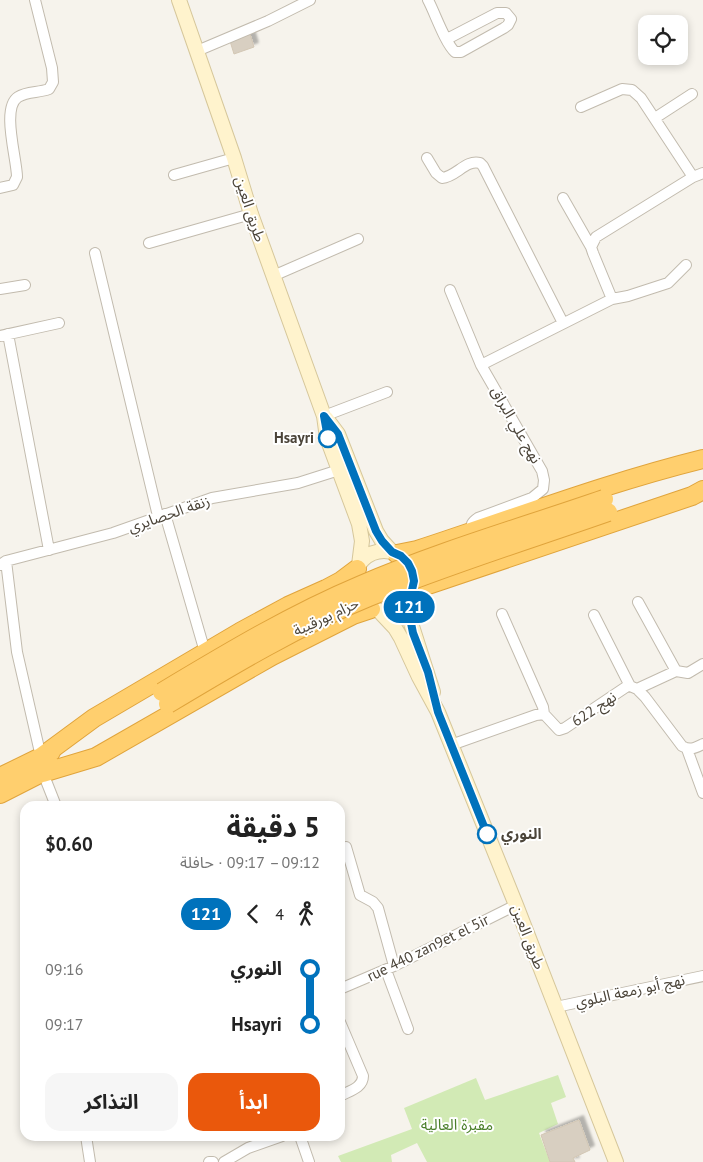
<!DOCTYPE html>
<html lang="ar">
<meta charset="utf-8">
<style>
:root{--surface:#fff;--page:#f6f6f6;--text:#222;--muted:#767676;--accent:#ea580c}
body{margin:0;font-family:"PT Sans","Noto Sans Arabic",sans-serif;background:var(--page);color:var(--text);direction:rtl;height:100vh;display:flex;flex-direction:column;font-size:19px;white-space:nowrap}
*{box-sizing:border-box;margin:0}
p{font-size:16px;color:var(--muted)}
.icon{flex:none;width:28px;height:28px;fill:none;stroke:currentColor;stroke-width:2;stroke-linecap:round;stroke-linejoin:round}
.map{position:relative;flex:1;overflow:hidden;direction:ltr}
.sheet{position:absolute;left:20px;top:801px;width:325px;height:340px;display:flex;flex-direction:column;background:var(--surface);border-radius:15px;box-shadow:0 2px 8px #0003;direction:rtl}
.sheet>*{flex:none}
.badge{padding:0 10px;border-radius:16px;font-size:18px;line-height:32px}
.tools{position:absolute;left:638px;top:15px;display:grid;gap:10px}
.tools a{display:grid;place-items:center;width:50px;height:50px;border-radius:10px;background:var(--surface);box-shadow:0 2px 8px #0003;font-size:25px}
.map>.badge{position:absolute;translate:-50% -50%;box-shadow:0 0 0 2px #fff}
.legs{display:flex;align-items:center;gap:8px;height:55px;padding:0 25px;font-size:16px}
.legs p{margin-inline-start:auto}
.head{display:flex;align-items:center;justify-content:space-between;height:85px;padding:0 25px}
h1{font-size:28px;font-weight:700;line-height:38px}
.button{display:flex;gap:10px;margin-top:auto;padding:10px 25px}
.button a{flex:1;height:58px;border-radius:15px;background:var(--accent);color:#fff;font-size:20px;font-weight:700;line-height:58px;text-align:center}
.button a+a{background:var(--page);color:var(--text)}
ul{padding:0 25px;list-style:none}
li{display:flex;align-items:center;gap:18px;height:55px;font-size:19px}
li i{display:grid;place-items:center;width:8px;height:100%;margin:0 6px;background:currentColor}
li i::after{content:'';width:12px;height:12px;margin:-6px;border:4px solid;border-radius:50%;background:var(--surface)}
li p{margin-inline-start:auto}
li:first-child i{background:linear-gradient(#0000 50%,currentColor 0)}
li:last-child i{background:linear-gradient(currentColor 50%,#0000 0)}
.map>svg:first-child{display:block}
.green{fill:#d2eab5}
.building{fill:#d8cfc1;stroke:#d3c7b4;filter:url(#shadow)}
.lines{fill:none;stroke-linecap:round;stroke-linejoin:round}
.street-casing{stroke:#c2bbae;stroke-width:12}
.secondary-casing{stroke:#d6c79b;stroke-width:16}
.highway-casing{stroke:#e0a43c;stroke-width:20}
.street{stroke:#fff;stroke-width:10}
.secondary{stroke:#fff3cd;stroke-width:14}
.highway{stroke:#ffcf6e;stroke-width:18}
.highway-bridge-casing{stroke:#e0a43c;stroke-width:20;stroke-linecap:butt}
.highway-bridge{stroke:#ffcf6e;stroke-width:18}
.line-1-casing{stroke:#fff;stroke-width:11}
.line-1{stroke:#0072bc;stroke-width:8}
.stop-1-dot{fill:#fff;stroke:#0072bc;stroke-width:2.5}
.labels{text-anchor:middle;stroke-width:4;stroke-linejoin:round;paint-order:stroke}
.street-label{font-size:15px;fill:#4b4439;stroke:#fff}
.stop-label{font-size:15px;font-weight:bold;fill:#4b4439;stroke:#fff;text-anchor:end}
.park-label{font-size:15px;fill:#4a7f2a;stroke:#fff}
</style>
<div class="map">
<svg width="703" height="1162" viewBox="0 0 703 1162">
<defs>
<filter id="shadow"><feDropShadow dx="4.5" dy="-4.5" stdDeviation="1" flood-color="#0004"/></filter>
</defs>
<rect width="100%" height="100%" fill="#f6f3ec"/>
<!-- green -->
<path class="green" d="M558,1075L566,1097L551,1103L558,1124L539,1133L550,1162H427L417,1143L391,1155L392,1162H341L338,1156L412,1129L404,1108L476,1078L485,1100Z"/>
<!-- building -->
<path class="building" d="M250,34L254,47L234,54L230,41Z
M579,1120L590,1150L573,1158L575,1162H550L541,1135Z"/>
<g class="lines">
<defs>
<path id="street" d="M428,0C435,13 445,43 455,52H461L504,28L508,25L511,19L506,13H497L447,39
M197,51L268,21L310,0
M581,107L622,89L632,90L641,98L693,177
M655,118L692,94
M427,158L436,173L442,178C456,177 466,159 480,163L483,166L563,323
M174,175L234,158
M0,188L13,185L17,177C17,159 1,108 18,97C27,91 39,93 49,89L53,82L52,68L35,0
M563,198L591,247
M149,243L251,214
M95,253L158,516
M273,276L358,239
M0,289L25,285
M450,290L481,365L542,471L544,480L543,489L532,498L478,518C472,522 470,525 472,532
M612,299L593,253L591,247L596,237L693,177L703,173
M8,334L49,550
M0,336L59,323
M481,365L612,299L628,296L668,283L686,265
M324,416L387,392
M165,514L205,652
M6,561L17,652L41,757
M0,565L6,561L113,533L212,498L298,483L339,470
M638,602L676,671
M502,614L543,707L544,714
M594,615L630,686
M637,689L645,697L682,746C690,751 695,748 703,744
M451,745L536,715L544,714L559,730L565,728L626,687L630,686L637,689L676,671L688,673L703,664
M687,749L703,793
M43,773L56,806
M346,847L360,895L373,902L378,908L394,966
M386,970L408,1029
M340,989L394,966L516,905
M556,1007L703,976
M340,1022L363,1076C363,1088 349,1091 340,1096
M86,1136L90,1162
M300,1136L309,1162
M209,1162H213
M224,1162L248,1148L282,1136"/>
<path id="secondary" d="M179,0L234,158L251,214L324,416L327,438L359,524L362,541L359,565
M326,418L338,434L376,531L382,541L392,552
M354 581a30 30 0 1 1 60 0a30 30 0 1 1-60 0Z
M410,596L408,609L410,620L433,692
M379,611L395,628L401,638L419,677L438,712L516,905L616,1162"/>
<path id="highway" d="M397,554L417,550C512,519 606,483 703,459
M412,592L425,586L692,496L703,490
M41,757L94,718L240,632L288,606L326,589L341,581L357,569
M43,773L96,757L272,656L353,615L371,609
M0,777L51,752
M0,794L53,767"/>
</defs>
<!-- street casing -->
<use href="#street" class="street-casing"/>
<!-- secondary casing -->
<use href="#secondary" class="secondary-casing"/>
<!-- highway casing -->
<use href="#highway" class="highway-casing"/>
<!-- street -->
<use href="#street" class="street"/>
<!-- secondary -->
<use href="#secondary" class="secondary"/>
<!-- highway -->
<use href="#highway" class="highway"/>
<defs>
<path id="highway-bridge" d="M162,692C227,653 292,614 361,585C440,551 523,527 604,499
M168,704C233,665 298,626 369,597C447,565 528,540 608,512"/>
</defs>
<!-- highway-bridge casing -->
<use href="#highway-bridge" class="highway-bridge-casing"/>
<!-- highway-bridge -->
<use href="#highway-bridge" class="highway-bridge"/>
</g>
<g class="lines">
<defs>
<path id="line-1" d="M328,438L324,416L338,434L376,531L382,541L392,552L401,556L408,563L412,571L414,581L408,608L413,633L428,672L438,712L487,834"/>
</defs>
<!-- line-1 casing -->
<use href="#line-1" class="line-1-casing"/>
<!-- line-1 -->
<use href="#line-1" class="line-1"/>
</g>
<!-- markers -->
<g class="stop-1-dot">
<circle cx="328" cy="438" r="9"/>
<circle cx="487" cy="834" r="9"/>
</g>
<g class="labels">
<!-- street labels -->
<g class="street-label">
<text transform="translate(250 209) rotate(72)" y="5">طريق العين</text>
<text transform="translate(516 425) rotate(60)" y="5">نهج علي البراق</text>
<text transform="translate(169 514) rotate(-19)" y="5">زنقة الحصايري</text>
<text transform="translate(326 617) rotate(-25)" y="5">حزام بورقيبة</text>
<text transform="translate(594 709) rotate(-34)" y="5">نهج 622</text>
<text transform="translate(528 937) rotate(69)" y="5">طريق العين</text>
<text transform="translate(428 948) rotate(-26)" y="5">rue 440 zan9et el 5ir</text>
<text transform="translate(630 991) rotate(-12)" y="5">نهج أبو زمعة البلوي</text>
</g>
<!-- stop labels -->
<g class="stop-label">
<text x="314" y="443">Hsayri</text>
<text x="501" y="839" text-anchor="start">النوري</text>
</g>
<!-- park labels -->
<g class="park-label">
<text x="457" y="1130">مقبرة العالية</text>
</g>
</g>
</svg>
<div class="tools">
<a><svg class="icon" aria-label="locate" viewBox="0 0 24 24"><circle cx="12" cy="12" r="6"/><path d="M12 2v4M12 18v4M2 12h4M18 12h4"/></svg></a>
</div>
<b class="badge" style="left:409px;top:607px;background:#0072bc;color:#fff">121</b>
<section class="sheet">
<div class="head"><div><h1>5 دقيقة</h1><p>09:12 – 09:17 · حافلة</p></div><b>$0.60</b></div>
<div class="legs"><svg class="icon" aria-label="walk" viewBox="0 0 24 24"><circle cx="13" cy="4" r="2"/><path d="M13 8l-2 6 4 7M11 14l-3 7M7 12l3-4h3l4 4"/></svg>4<svg class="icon" aria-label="back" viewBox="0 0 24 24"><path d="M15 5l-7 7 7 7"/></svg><b class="badge" style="background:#0072bc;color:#fff">121</b></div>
<ul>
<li><i style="color:#0072bc"></i><b>النوري</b><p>09:16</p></li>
<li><i style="color:#0072bc"></i><b>Hsayri</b><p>09:17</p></li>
</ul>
<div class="button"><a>ابدأ</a><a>التذاكر</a></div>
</section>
</div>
